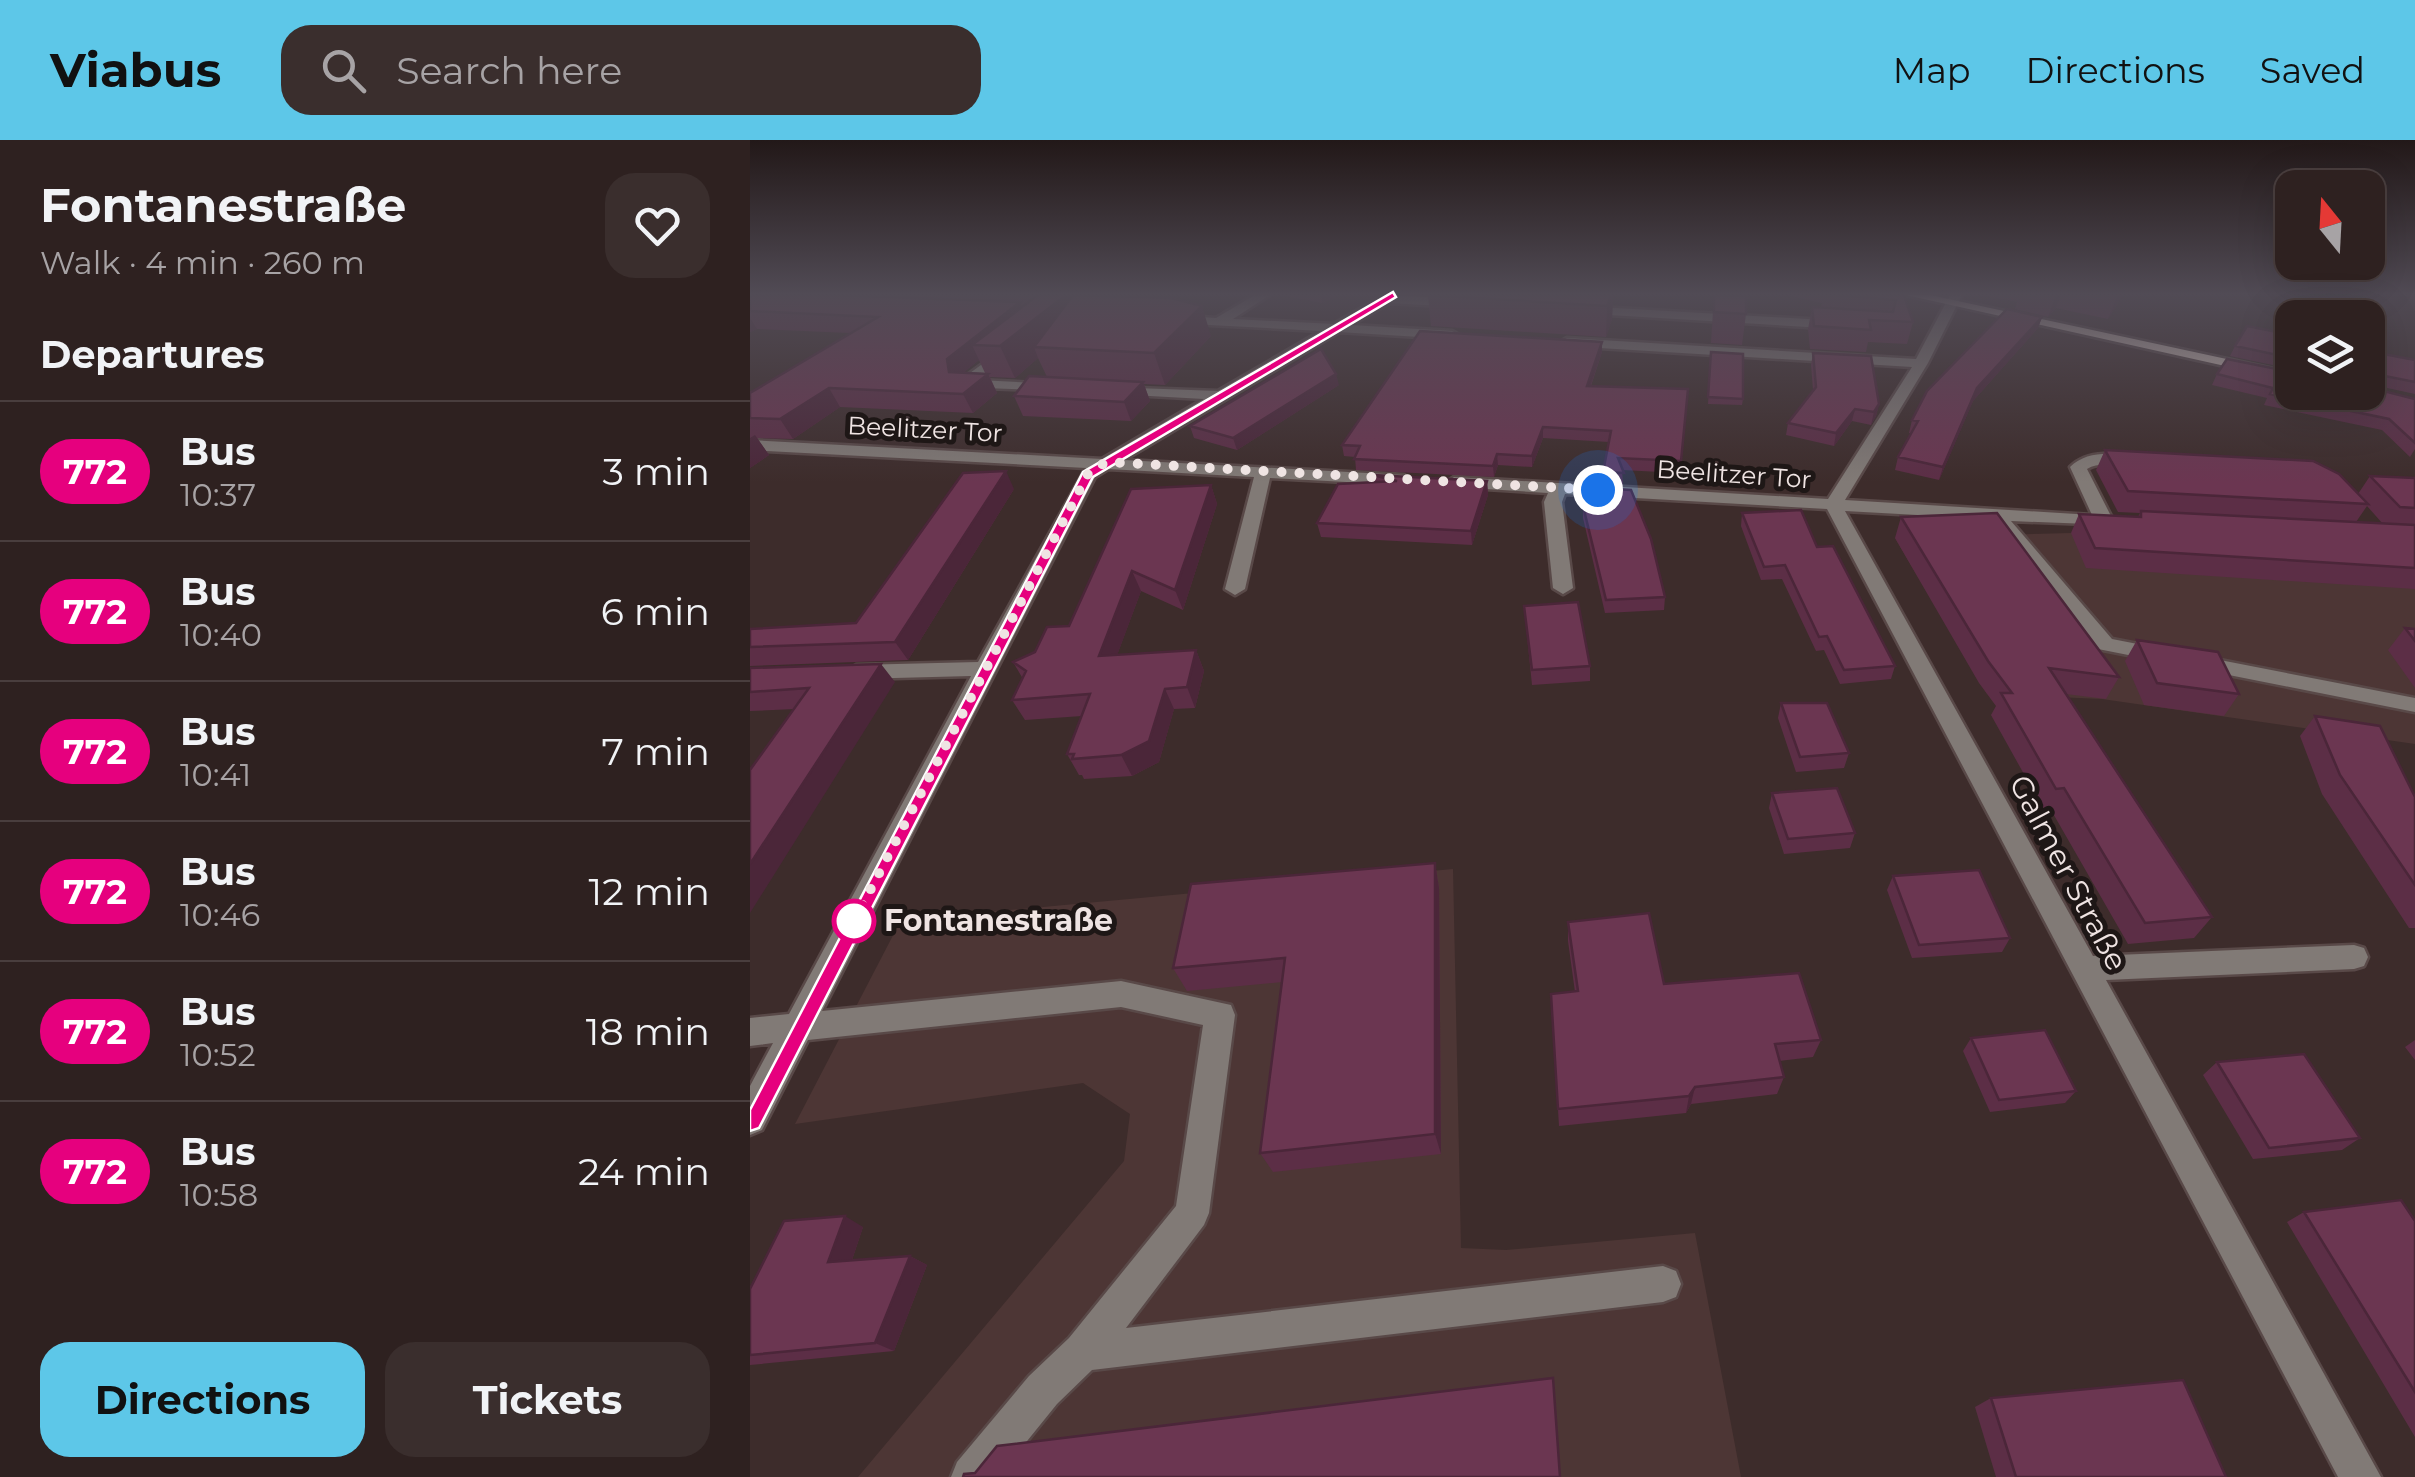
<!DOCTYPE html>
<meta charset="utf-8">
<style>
:root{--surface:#2e2120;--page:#3a2e2d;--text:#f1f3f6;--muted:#a7a3a5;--line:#493e3e;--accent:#5dc7e8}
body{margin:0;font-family:Montserrat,sans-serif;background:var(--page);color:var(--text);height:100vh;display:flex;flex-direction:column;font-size:38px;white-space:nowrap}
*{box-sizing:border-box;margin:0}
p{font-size:32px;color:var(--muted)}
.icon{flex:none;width:55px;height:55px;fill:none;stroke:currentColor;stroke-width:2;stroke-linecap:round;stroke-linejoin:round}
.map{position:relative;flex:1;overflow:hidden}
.sheet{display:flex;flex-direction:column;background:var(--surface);width:750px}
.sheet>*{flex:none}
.badge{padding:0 20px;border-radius:32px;font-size:35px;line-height:65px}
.needle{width:65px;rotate:342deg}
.tools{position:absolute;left:1525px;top:30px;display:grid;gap:20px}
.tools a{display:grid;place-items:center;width:110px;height:110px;border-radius:20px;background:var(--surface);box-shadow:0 10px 40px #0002,0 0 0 2px var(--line);font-size:50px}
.you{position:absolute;width:50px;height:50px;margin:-25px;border:8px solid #fff;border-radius:50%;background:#1a73e8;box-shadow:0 0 0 15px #1a73e833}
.map>.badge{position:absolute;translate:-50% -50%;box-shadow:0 0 0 5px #fff}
h2{padding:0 40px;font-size:38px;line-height:90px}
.round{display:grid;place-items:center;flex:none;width:105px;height:105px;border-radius:30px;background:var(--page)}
.head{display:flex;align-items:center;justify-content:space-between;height:170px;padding:0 40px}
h1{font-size:48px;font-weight:700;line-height:75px}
.action{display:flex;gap:20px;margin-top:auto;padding:20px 40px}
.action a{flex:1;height:115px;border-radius:30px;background:var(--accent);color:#111;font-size:40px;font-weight:700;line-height:115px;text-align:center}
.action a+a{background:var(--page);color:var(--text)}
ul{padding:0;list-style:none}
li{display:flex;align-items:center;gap:30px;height:140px;padding:0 40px;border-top:2px solid var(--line)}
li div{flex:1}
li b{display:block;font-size:38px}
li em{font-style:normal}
li .badge{min-width:110px;font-weight:700;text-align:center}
header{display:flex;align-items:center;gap:60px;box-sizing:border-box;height:140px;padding:0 50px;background:var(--accent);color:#111}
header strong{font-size:48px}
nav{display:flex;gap:55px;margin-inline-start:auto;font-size:35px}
.search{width:700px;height:90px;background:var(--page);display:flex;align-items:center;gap:25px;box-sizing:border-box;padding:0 35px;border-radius:30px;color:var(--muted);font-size:38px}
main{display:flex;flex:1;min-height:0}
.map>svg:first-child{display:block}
.built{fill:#4d3635}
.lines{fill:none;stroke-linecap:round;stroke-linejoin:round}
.minor-casing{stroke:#594948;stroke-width:5}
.major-casing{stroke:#594948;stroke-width:5}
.minor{fill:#817a76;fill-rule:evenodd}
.major{fill:#d2c3ba;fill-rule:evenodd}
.wall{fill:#5c2e46;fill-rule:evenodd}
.shaded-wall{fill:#4b2639}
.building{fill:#6b3651;stroke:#4b2639;stroke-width:2.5}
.line{fill:#e6007e;stroke:#fff;stroke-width:2.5}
.walk{stroke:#efe4e3;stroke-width:10;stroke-dasharray:0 18}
.stop-dot{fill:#fff;stroke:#e6007e;stroke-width:5}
.labels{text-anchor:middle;stroke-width:10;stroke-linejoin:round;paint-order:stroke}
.far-street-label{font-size:25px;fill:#efe4e3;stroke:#1e1716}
.street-label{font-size:30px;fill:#efe4e3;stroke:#1e1716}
.stop-label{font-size:30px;font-weight:bold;fill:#efe4e3;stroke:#1e1716;text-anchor:start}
</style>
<header>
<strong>Viabus</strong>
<div class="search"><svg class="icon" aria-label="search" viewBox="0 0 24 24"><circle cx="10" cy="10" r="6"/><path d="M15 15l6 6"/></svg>Search here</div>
<nav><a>Map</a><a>Directions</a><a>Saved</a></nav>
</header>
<main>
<section class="sheet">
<div class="head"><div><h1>Fontanestraße</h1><p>Walk · 4 min · 260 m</p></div><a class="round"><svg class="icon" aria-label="heart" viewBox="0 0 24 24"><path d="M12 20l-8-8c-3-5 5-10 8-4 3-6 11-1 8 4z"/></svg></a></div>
<h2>Departures</h2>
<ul>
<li><span class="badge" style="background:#e6007e;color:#fff">772</span><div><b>Bus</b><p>10:37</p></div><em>3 min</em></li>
<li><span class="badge" style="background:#e6007e;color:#fff">772</span><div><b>Bus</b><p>10:40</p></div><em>6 min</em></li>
<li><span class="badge" style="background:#e6007e;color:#fff">772</span><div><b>Bus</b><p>10:41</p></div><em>7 min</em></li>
<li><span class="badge" style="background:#e6007e;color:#fff">772</span><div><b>Bus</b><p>10:46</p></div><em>12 min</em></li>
<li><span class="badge" style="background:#e6007e;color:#fff">772</span><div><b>Bus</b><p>10:52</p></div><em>18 min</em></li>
<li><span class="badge" style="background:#e6007e;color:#fff">772</span><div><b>Bus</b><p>10:58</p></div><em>24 min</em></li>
</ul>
<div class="action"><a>Directions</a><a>Tickets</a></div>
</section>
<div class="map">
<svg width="1665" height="1337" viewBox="0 0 1665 1337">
<rect width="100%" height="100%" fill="#3d2c2b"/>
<!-- built -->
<path class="built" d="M1321,393L1665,414V604L1352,559L1237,554L1145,398Z
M703,729L711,1108L756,1110L945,1093L991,1337H108L374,1021L380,974L333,943L45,984L151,780Z"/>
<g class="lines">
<defs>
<path id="minor" d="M505,155H520L483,179L584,184L634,155L711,159L717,163L711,167L639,163L601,185L702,191L709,195L702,199L589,192L374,320L654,335L662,340L654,345L520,338L495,449L485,455L475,449L504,337L358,329L345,337L72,871L371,841L481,865L485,875L459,1073L454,1085L376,1188L913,1126L926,1131L931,1144L926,1157L913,1162L342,1230L307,1264L248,1337H201L207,1322L279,1236L319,1198L426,1066L453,885L371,867L58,900L12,990L0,995V946L23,903L0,906V878L39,874L221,536L106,539L95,532L106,525L228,522L336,328L0,310V300L352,319L454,259L364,254L357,250L359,247L468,251L571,191L422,183L416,179L422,175L466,178Z
M1200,155H1212L1178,223L1095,360L1342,375L1320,327C1338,309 1367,313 1391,318L1393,321C1377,332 1354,318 1337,329L1361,376L1367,381L1364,385L1261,381L1362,499L1665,558V572L1348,509L1241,379L1095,371L1343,816L1604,805L1614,808L1618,817L1614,826L1604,829L1356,840L1631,1337H1588L1077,369L815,354L812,362L823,448L813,454L803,448L794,362L798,353L704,347L696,342L704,337L1078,359L1162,227L817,206L810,202L817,198L1166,219Z
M831,166L1091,181L1098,185L1091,189L826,173V167Z
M257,206L262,207V213L228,240L304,244L309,245V251L209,247V241Z"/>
<path id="major" d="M1156,155H1180L1542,233V241Z"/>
</defs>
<!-- minor casing -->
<use href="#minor" class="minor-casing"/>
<!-- major casing -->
<use href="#major" class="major-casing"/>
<!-- minor -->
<use href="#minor" class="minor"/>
<!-- major -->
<use href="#major" class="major"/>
</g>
<!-- wall -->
<path class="wall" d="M0,155H368L461,196L415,245L394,244L400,261L381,281L273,276L264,256L297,237L288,218L265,238L240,237L247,253L223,273L90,267L43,299L7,298L19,315L0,328V253L100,193L7,189L0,192ZM229,220L235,233L214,232Z
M531,155H588L572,163Z
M863,155L862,179L856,197L681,186L678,156Z
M964,155L996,174L992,205L961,203Z
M1037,155H1154L1163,182L1157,204L1118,202L1116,212L1060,209L1058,189L1062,167L1071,168L1072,163Z
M1232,155H1373L1358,179L1306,168L1298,177L1265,169L1267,162Z
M1656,155H1665V162Z
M1292,177L1288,188L1223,261L1189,340L1145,330L1148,317L1161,293H1159L1162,280Z
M1542,195V229L1480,216L1485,206Z
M1618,211L1665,220V254L1619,244Z
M852,212L841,246L938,249L930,333L872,330L873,344L853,343V332L859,302L793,298L782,327L748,325L744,337L606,330L605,317L594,316L592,305Z
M961,212L993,259L992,265L958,264Z
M1063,213L1129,264L1126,276L1121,285L1102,281L1084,306L1036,295L1038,283L1063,250L1061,225Z
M1467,234L1665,259V309L1660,317L1632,290L1514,265L1517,258L1462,245Z
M589,245L487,310L444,298L440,286Z
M1355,310L1608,354L1620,336L1665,338V449L1336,428L1321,393L1329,374L1388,377L1390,373L1368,372L1346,330ZM1617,366L1633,384L1606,382Z
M623,335L737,341L738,355L722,405L571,397L567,383L625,342Z
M461,345L467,364L433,470L391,451L367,515L446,510L454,531L445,568L424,569L409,622L382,636L334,639L332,635H329L317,614L332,576L275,580L262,560L273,539L263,522L285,512L319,486Z
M264,349L158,520L0,526V489L106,483Z
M846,364L915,457L914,470L855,473L833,378V366Z
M992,373L1067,407L1145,526L1141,539L1090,544L1074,510L1066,511L1032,439L1011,440L991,386Z
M1151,377L1369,537L1356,559L1316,554L1462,777L1444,798L1378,804L1301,670H1294L1241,575L1246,566L1229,543L1145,398Z
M774,466L840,526V541L782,545Z
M1655,488L1665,489V548L1638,510Z
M1387,500L1489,554L1474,576L1394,565L1375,521Z
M0,528L145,542L45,569L0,571Z
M1031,563L1099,613L1094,628L1046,632L1028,578Z
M1565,576L1665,657V788H1659L1572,654L1550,596Z
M1022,653L1105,693L1100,708L1034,714L1019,668Z
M685,723L689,748L691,1014L523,1032L510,1013L532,842L437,851L423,828Z
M1143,736L1260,798L1252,812L1162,818L1137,750Z
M818,782L914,844L1071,900L1063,917L1029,921L1034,937L1027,954L941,964L936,973L809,986L801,854L825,852L818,801Z
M1221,898L1326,951L1315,963L1240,972L1213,911Z
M1665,900V920L1655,907Z
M1467,922L1610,998L1592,1010L1503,1019L1453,935Z
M1554,1072L1665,1081V1297L1537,1082Z
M113,1087L102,1120L160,1116L177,1125L144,1211L0,1225V1149Z
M1241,1258L1476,1337H1246L1225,1267Z"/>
<!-- shaded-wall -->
<path class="shaded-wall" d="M316,155H320L330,183L284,207L288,218L265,238L250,206Z
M571,155H588L572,163Z
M861,155H863L862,179L856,197L857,166Z
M1306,155H1311L1306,168L1298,177Z
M1368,155H1373L1358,179L1367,157Z
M270,162L278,180L222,205L229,220L207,238L199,232L197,219Z
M452,166L461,196L415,245L404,213Z
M1292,177L1288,188L1223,261L1189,340L1193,327L1227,248Z
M0,178L7,189L0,192Z
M852,202V212L837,256V246Z
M238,234L247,253L223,273L213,254Z
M586,234L589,245L487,310L483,298Z
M393,242L400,261L381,281L374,262Z
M79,248L90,267L43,299L30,279Z
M1129,264L1126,276L1121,285L1124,272Z
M1105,269L1102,281L1084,306L1086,293Z
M793,287V298L782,327V316Z
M5,295L19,315L0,328V298Z
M747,314L748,325L744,337L743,326Z
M256,331L264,349L158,520L145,502Z
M737,341L738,355L722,405L721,391Z
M461,345L467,364L433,470L425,450Z
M382,431L391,451L359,537L349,516Z
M446,510L454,531L445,568L437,547Z
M131,524L145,542L0,773V724Z
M415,549L424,569L409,622L382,636L371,615Z
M685,723L689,748L691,1014L685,994Z
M945,947L941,964L936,973L939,956Z
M95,1076L113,1087L98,1132L78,1122Z
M160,1116L177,1125L144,1211L125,1203Z"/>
<!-- building -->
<path class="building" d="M0,155H86L270,162L197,219L199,232L238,234L213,254L79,248L30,279L0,278V253L128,177L0,171Z
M288,155H316L250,206L222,205Z
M323,155L421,158L452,166L404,213L284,207Z
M678,155H861L857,166Z
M964,155L996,156V174L964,172Z
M1087,155H1154L1163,182L1119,180L1121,190L1064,186L1062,167L1143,172L1146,160Z
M1257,169L1292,177L1227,248L1193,327L1148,317L1168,281L1162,280L1177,251Z
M1497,186L1542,195V218L1485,206Z
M670,191L852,202L837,246L938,249L931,321L868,318L874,333L853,332L861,291L793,287L782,316L747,314L743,326L604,319L610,306L592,305Z
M571,209L586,234L483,298L440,286Z
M1618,211L1665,220V242L1625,234L1618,237Z
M961,212L993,214V259L958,257Z
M1063,213L1121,216L1129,264L1124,272L1105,269L1086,293L1038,283L1066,247Z
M1477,219L1542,232V252H1618V247L1665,259V303L1639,279L1520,254L1523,248L1467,234Z
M279,236L393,242L374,262L264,256Z
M1355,310L1563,321L1589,334L1618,364L1378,351Z
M256,331L145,502L0,507V489L106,483L213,333Z
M623,335L737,341L721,391L567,383L588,344L647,341Z
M1620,336L1665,338V368L1650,367Z
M461,345L425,450L382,431L349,516L446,510L437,547L415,549L399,601L371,615L322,619L324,614H317L340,554L262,560L276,531L263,522L285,512L297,487L319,486L381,349Z
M849,348L881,350L901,399L915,457L856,460L833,366L846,364Z
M1051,370L1067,407L1083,406L1145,526L1094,530L1077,496L1069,497L1035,425L1014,427L992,373Z
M1391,371L1665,385V428L1345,408L1329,374L1391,377Z
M1247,373L1369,537L1299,528L1462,777L1395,783L1314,648L1306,649L1251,553H1262L1238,521L1151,377Z
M828,462L840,526L782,530L774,466Z
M1655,488L1665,489V501Z
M1387,500L1468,512L1489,554L1407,543Z
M131,524L0,724V630L59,548L0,552V528Z
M1031,563H1077L1099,613L1050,617Z
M1565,576L1630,586L1665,657V745L1590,635Z
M1087,648L1105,693L1038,699L1022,653Z
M685,723V994L510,1013L535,818L423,828L441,744Z
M1229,730L1260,798L1169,805L1143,736Z
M899,773L914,844L1049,833L1071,900L1025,904L1034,937L945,947L939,956L808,969L801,854L828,851L818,782Z
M1295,890L1326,951L1249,960L1221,898Z
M1554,914L1610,998L1519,1008L1467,922Z
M1651,1060L1665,1081V1252L1554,1072Z
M95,1076L78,1122L160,1116L125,1203L0,1215V1149L34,1081Z
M803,1238L810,1337H213L214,1334L225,1333L247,1306Z
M1433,1240L1476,1337H1266L1241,1258Z"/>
<!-- sky -->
<linearGradient id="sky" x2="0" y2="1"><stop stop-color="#221818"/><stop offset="0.45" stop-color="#514b55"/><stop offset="1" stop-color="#514b55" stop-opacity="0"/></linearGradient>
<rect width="1665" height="342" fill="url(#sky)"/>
<!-- line -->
<path class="line" d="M643,152L646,157L343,337L9,988L0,991V970L333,332Z"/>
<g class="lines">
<!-- walk -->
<path class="walk" d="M104,781L338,334L356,322L848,350"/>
</g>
<!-- markers -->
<circle class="stop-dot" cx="104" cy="781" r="20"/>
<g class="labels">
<!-- far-street labels -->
<g class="far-street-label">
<text transform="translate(175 289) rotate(3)" y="9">Beelitzer Tor</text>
<text transform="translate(984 334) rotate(4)" y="9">Beelitzer Tor</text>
</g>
<!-- street labels -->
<g class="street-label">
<text transform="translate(1318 733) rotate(62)" y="10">Galmer Straße</text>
</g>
<!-- stop labels -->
<g class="stop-label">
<text x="134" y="791">Fontanestraße</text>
</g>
</g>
</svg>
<div class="tools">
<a><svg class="needle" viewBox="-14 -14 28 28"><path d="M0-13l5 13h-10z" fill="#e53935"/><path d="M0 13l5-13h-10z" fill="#a7a3a5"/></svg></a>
<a><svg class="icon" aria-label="layers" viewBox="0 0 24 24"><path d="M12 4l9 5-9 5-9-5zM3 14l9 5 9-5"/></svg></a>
</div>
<div class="you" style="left:848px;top:350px"></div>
</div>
</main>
